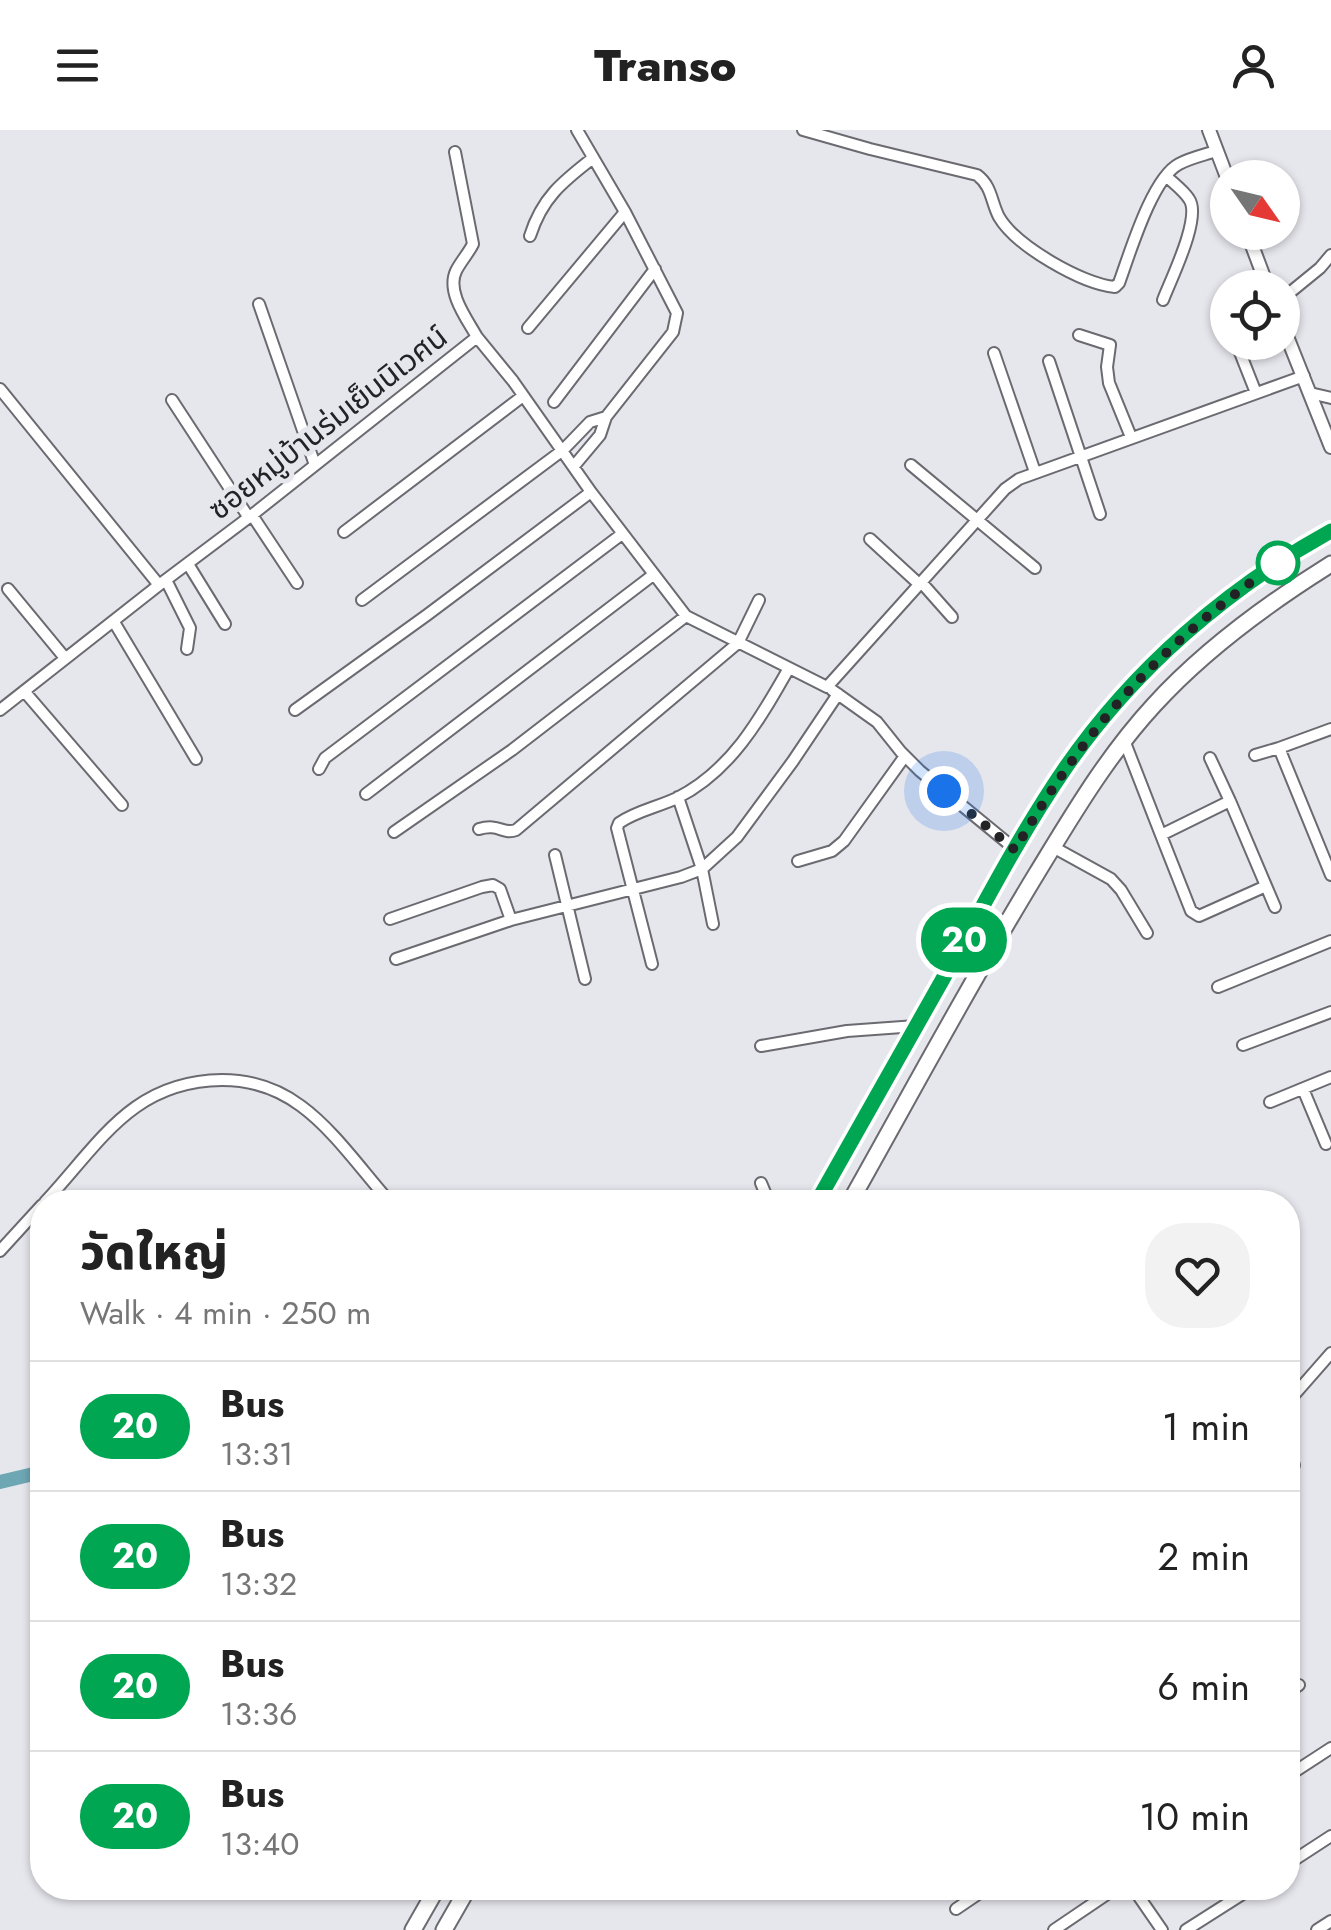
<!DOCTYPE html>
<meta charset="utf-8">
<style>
:root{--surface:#fff;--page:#f2f2f2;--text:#222;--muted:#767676;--line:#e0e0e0}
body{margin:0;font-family:Jost,"Noto Sans Thai",sans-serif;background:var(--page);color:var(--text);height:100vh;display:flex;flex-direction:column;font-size:38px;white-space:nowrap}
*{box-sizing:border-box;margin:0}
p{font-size:32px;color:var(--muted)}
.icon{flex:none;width:55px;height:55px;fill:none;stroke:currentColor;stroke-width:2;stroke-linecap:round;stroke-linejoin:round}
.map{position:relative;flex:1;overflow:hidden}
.side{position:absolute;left:30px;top:1060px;width:1270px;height:710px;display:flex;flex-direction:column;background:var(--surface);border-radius:40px;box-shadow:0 2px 8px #0004}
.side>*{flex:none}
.badge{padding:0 20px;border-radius:32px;font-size:35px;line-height:65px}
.needle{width:65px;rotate:124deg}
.controls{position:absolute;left:1210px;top:30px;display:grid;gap:20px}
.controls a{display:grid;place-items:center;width:90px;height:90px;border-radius:50%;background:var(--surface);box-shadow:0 2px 8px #0004;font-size:50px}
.you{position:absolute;width:50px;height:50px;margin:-25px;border:8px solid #fff;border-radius:50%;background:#1a73e8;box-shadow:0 0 0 15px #1a73e833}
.map>.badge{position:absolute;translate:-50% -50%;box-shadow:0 0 0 5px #fff}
.round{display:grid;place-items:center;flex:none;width:105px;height:105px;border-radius:40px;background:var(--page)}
.headline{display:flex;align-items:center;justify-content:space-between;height:170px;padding:0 50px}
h1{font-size:48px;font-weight:800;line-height:75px}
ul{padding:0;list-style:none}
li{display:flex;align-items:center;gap:30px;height:130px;padding:0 50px;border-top:2px solid var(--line)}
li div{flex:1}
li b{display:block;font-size:38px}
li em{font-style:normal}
li .badge{min-width:110px;font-weight:700;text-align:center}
header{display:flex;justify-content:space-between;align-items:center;height:130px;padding:0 50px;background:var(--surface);font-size:45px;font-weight:800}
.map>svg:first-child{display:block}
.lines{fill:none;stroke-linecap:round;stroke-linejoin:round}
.canal{stroke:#6ea7b4;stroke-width:14}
.minor-casing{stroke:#6a6a70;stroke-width:14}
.tertiary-casing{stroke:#6a6a70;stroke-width:16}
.primary-casing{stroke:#6a6a70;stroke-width:19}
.minor{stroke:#fff;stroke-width:10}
.tertiary{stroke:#fff;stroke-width:12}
.primary{stroke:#fff;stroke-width:15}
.line-casing{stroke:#fff;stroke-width:22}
.line{stroke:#00a651;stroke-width:15}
.walk{stroke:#232225;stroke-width:10;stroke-dasharray:0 18}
.stop-dot{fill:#fff;stroke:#00a651;stroke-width:5}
.labels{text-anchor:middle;stroke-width:10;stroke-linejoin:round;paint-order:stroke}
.street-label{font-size:30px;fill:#232225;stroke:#e6e6ed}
</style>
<header><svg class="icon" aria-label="menu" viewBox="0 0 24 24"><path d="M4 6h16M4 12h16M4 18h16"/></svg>Transo<svg class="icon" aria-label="person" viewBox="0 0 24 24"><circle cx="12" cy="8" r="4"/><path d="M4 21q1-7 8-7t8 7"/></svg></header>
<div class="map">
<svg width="1331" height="1800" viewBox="0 0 1331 1800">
<rect width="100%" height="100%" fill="#e6e6ed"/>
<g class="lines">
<!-- canal -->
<path class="canal" d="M0,1352L42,1342"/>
<defs>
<path id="minor" d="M803,0L870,19L977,45C992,56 991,72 999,87C1016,116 1082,154 1115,157L1119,153C1130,123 1152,48 1179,34C1190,28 1204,25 1216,21
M455,22L473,114C468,124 461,131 456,141C446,162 467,189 477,207
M530,106C542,68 562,52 593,28
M1282,169L1320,138L1331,125
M1163,170C1171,149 1202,87 1189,69C1183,60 1173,53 1166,46
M259,174L315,335
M528,198L625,82
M1079,205L1110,215L1107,237L1109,253L1131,307
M1239,220L1256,263
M994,223L1035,342
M1049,231L1100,384
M0,259L159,455
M1310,263L1331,268
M172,270L249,388
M554,272L655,139
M911,335L1035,438
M574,336L600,305L606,287L673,202L677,183L625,82L577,0
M252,385L297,453
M344,402L523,266
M870,409L919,454
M188,434L225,494
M166,450L190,498L187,519
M921,452L952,487
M8,459L65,528
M362,470L563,320L590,292L606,287
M114,492L196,629
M832,560L877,592L901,622L920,641L1015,719
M24,561L122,675
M0,580L159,455L252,385L477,207L513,251L591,362L686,486L827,557L1005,359L1019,349L1304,246
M295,580L427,485L591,362
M1331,599L1279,618L1331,745
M1124,610L1161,705L1230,671L1275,777
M1255,625L1279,618
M1210,628L1230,671
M319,639L325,628L622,404
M366,664L653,445
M678,667L702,739L713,794
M479,699C499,693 503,705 516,700L738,513L759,470
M394,702L512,620L686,486
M1161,705L1191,781L1199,786L1266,756
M1053,717L1111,749L1121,760L1147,803
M555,725L585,849
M798,731L832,721L844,711L905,626
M390,789L482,757L493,755L500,759L511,790
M396,829L511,790L681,747L702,739L737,707L793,631L838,564
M652,834L617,698L619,693C636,681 658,677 677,668C731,641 760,589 789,538
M1218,857L1331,811
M1243,915L1331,882
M761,916L847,901L916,896
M1303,959L1326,1014
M1270,972L1331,947
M761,1053L769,1072
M45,1072C100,1013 132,951 222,950C251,950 277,958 301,976C334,1000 363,1042 390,1072
M0,1121L42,1075
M1288,1272L1331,1223
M1288,1341L1294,1335
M1288,1562L1299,1555
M1288,1646L1331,1618
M1288,1734L1331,1706
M1133,1758L1162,1800
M956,1779L987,1758
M1054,1800L1116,1758
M1186,1800L1252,1758
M1317,1800L1331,1791"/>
<path id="tertiary" d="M1209,0L1228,50
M1247,102L1268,158
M1282,194L1331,317"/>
<path id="primary" d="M817,1072C863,991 909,909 955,827C990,763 1025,697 1066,637C1134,540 1227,457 1331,401
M850,1072C912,962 971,851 1037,743C1073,684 1107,626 1154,575C1205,519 1267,474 1331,434
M413,1800L437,1758
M444,1800L468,1758"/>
</defs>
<!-- minor casing -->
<use href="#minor" class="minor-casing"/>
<!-- tertiary casing -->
<use href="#tertiary" class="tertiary-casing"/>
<!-- primary casing -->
<use href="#primary" class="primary-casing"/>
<!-- minor -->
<use href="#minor" class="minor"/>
<!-- tertiary -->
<use href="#tertiary" class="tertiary"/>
<!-- primary -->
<use href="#primary" class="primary"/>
</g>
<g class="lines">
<defs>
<path id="line" d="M817,1072C859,997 902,922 944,847C983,776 1020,704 1066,637C1133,540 1227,458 1331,401"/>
</defs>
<!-- line casing -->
<use href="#line" class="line-casing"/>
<!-- line -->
<use href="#line" class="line"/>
<!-- walk -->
<path class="walk" d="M944,661L1015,720C1086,596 1161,514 1278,433"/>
</g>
<!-- markers -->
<circle class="stop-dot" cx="1278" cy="433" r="20"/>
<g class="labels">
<!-- street labels -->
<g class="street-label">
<text transform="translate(328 293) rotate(-38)" y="10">ซอยหมู่บ้านร่มเย็นนิเวศน์</text>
</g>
</g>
</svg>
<div class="controls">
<a><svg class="needle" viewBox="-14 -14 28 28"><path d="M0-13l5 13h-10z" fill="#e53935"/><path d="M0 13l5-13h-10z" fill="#767676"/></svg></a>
<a><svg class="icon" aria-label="locate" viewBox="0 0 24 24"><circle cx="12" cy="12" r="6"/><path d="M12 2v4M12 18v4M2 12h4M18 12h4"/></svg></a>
</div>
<div class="you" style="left:944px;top:661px"></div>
<b class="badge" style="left:964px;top:810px;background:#00a651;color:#fff">20</b>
<section class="side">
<div class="headline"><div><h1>วัดใหญ่</h1><p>Walk · 4 min · 250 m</p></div><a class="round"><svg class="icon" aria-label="heart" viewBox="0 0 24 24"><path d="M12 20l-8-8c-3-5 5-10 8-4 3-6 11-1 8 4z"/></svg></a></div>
<ul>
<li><span class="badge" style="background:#00a651;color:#fff">20</span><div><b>Bus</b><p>13:31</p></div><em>1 min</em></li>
<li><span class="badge" style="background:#00a651;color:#fff">20</span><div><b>Bus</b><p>13:32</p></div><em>2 min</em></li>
<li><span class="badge" style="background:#00a651;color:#fff">20</span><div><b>Bus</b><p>13:36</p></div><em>6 min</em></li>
<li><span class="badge" style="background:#00a651;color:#fff">20</span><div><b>Bus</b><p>13:40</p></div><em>10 min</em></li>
</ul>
</section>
</div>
